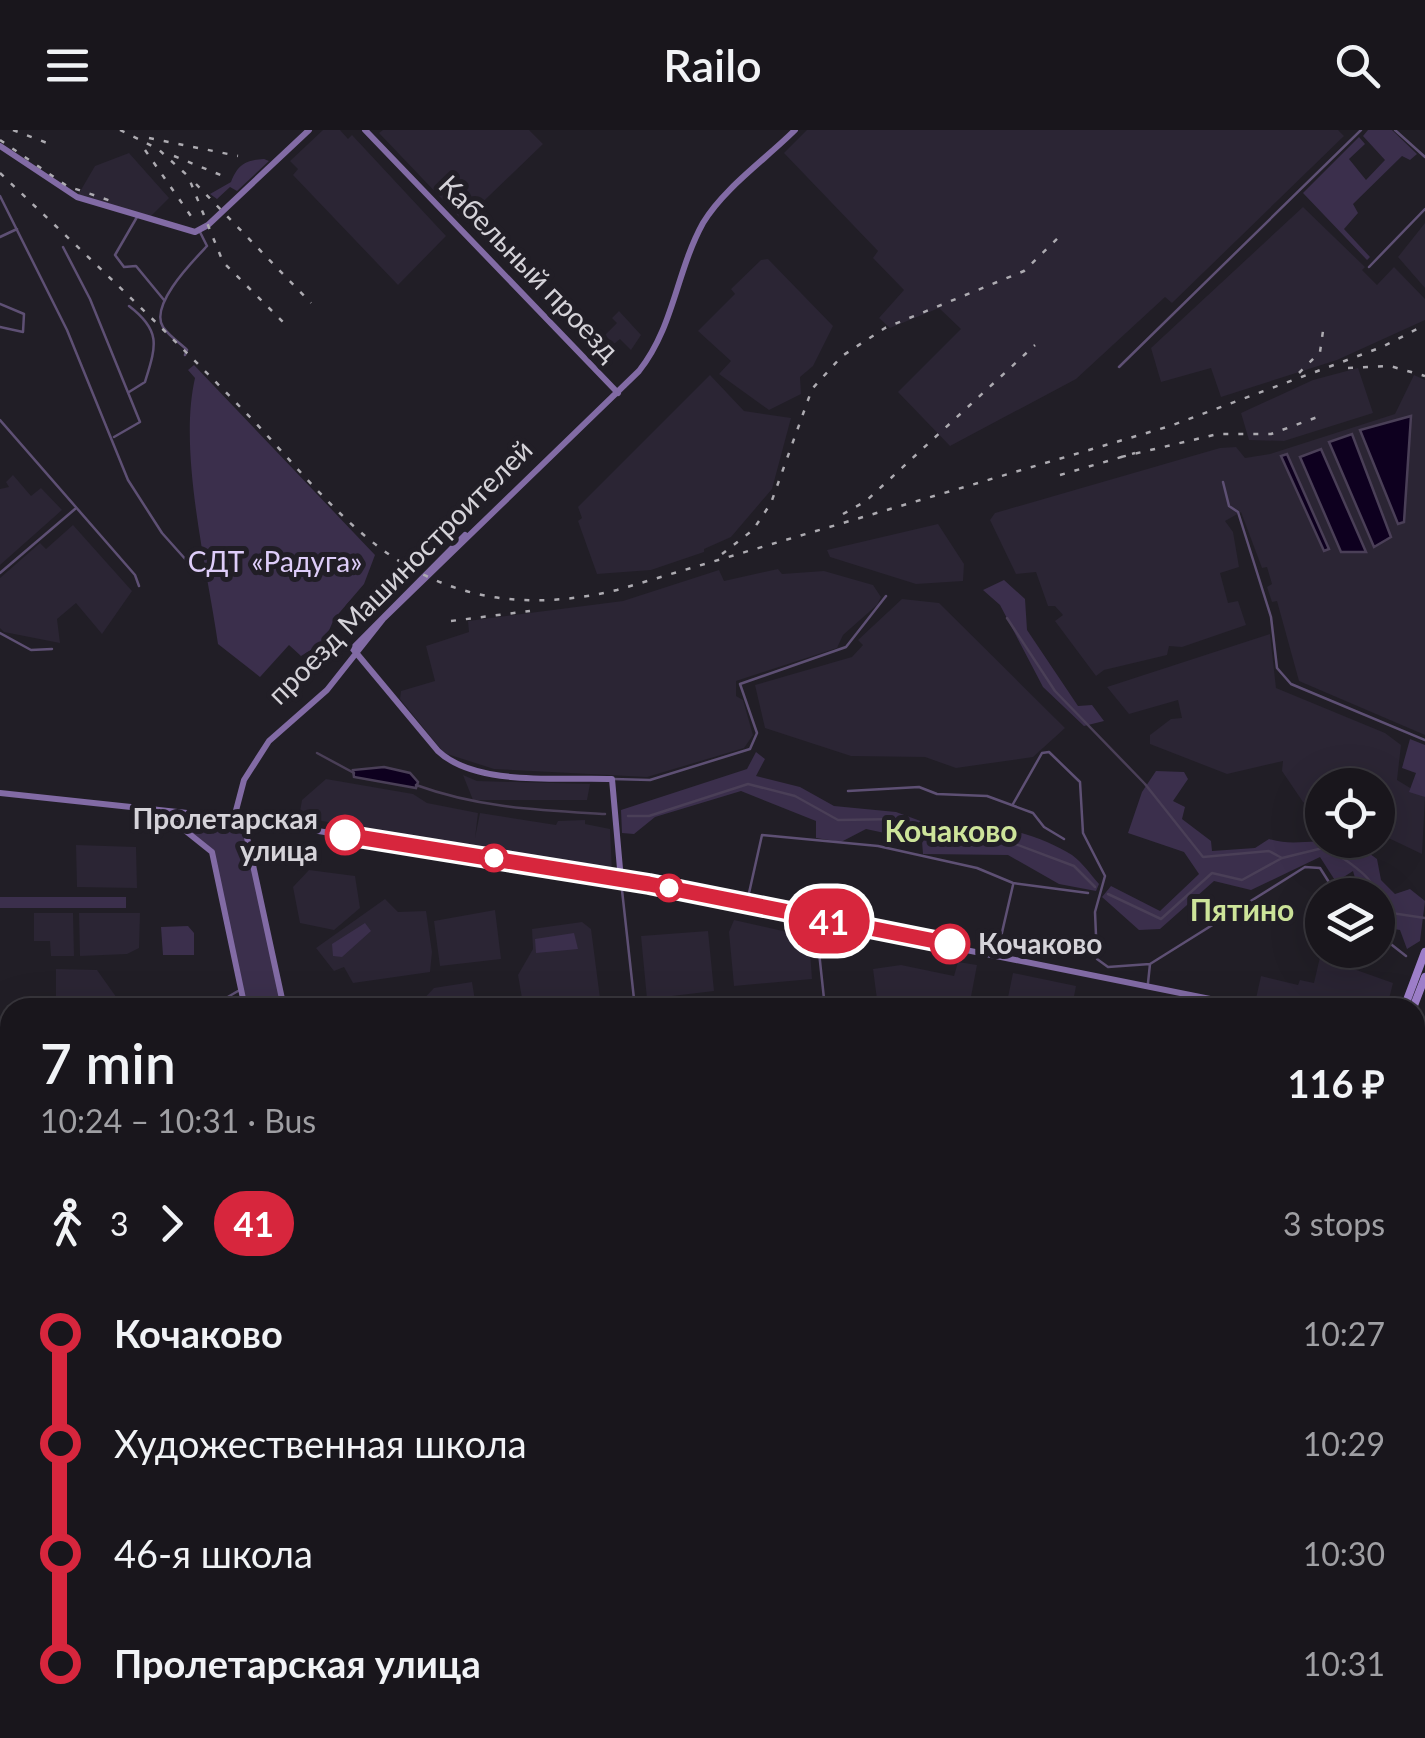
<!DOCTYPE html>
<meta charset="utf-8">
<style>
:root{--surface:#19161c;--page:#221f25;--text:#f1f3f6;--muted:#9f9fa3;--line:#37353b}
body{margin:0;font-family:Lato,sans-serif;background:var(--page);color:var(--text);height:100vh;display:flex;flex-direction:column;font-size:38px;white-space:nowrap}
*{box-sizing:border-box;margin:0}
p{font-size:32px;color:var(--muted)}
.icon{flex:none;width:55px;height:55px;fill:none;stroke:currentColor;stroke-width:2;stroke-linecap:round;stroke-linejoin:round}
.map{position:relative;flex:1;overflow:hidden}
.panel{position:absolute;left:0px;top:868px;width:1425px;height:742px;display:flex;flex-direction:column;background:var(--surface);border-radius:30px 30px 0 0;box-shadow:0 10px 40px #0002,0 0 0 2px var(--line)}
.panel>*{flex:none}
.badge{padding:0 20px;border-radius:32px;font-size:35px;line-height:65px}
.fabs{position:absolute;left:1305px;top:638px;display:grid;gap:20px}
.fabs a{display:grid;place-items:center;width:90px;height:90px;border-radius:50%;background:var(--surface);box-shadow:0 10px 40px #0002,0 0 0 2px var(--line);font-size:50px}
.map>.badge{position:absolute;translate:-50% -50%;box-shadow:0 0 0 5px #fff}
.legs{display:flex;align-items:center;gap:15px;height:110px;padding:0 40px;font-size:32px}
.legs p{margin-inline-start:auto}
.headline{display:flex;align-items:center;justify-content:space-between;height:170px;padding:0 40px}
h1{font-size:55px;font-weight:600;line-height:75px}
ul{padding:0 40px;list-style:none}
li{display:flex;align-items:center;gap:35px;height:110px;font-size:38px}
li i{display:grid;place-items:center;width:15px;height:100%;margin:0 12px;background:currentColor}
li i::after{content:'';width:25px;height:25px;margin:-12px;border:8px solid;border-radius:50%;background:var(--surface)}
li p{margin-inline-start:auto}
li:first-child i{background:linear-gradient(#0000 50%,currentColor 0)}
li:last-child i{background:linear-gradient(currentColor 50%,#0000 0)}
header{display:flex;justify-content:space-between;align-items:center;height:130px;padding:0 40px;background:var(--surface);font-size:45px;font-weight:600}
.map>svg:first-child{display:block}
.built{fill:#2b2534}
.green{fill:#3b2f4c}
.water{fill:#0e001f;stroke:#4a3f57;stroke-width:2.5}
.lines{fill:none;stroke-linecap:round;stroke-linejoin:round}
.stream{stroke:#4a3f57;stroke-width:2.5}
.street{stroke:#5e5074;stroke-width:2.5}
.secondary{stroke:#826ba5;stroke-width:6}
.primary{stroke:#9e7fca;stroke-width:8}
.rail{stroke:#adabb1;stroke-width:2.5;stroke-dasharray:5 10;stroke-linecap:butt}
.line-1-casing{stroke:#fff;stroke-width:22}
.line-1{stroke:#d7263d;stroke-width:15}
.stop-1-dot{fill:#fff;stroke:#d7263d;stroke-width:5}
.labels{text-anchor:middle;stroke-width:10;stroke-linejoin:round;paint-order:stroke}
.street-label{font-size:28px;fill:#d5d3d9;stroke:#211e26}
.park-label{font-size:28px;fill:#decdf9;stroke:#211e26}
.stop-label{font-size:28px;font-weight:bold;fill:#d5d3d9;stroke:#211e26;text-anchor:end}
.neighbourhood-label{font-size:30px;font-weight:bold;fill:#cde49a;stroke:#211e26}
</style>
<header><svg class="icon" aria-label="menu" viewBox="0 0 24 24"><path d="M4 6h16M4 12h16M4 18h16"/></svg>Railo<svg class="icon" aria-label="search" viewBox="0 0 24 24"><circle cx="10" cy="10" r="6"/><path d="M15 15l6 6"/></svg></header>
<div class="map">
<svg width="1425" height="1608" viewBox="0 0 1425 1608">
<rect width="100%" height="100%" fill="#211e26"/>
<!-- built -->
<path class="built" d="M323,0H340L348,9L352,5L446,106L398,155L293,45L298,39L290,31Z
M383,0H529L543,14L463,91L379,3Z
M807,0H1338L1344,6L1172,173L1165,167L1076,249L950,316L898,262L961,199L939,178L890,198L879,188L904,160L873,128L878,121L784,23Z
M129,23L169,68L149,88L78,65L95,36Z
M1303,77L1365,137L1362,140L1377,155L1394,137L1425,169V190L1337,230L1221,267L1211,238L1161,252L1151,218Z
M1425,93V158L1398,127Z
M768,129L833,196L813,236L800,247L801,264L769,280L719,244L731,231L698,201L735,164L731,159L761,130Z
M619,181L641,205L631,220L620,209L614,214L605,205L617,193L612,188Z
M1358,238L1373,283L1284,311L1249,310L1241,283L1313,250Z
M710,245L744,281L791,288L772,359L731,407L704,419V422L651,440L597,444L578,391L582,388L578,377Z
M1414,245L1425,250V605L1299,551L1277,471L1272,472L1267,457L1272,454L1267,437L1262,438L1241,382L1225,391L1233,402L1239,437L1220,443L1228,473L1238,471L1246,495L1182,517L1169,516L1167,525L1104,540L1096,546L1055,491L1063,485L1055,476H1048L1036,442L1016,444L990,390L995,383L1220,318L1236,317L1245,328L1270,324L1395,284Z
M13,345L31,366L41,358L62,380L0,435V359L9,357L6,352Z
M938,394L964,434L963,451L916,454L830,427L827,420Z
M73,395L132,461L102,504L76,473L57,489L60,513L4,502L0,498V448L40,413L46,419Z
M778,439L782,444L824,441L873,455L881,467L877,475L843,505L837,518L736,551V566L743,570L753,605L744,618L647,647L494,639L444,623L400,569L401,561L435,551L426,516L469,502L468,491L623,471L719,440L724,451Z
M902,469L939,473L1065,598L1033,627L956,638L925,627L851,626L765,598L755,555L852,527L863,515L858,510Z
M1270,504L1276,558L1385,603L1401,615L1397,650L1425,667L1422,724L1378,703V655H1322V682L1303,672L1282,641L1283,631L1227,644L1150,614V605L1171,589L1182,588L1178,570L1129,584L1107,557Z
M463,645L477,651L590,654L587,670H473Z
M326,649L413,664L427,673L478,683L475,708L480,683L556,695L558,691L585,690V694L610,699L612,742L299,687L302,670Z
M76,715L136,717L137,758L77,757Z
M309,740L355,746L360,778L334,800L300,793L293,757Z
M385,769L398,782L426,781L432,822L430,842L353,853L344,837L334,841L316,818Z
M495,780L501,829L440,836L434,791Z
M34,783H73L74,826H51L50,811H34Z
M79,783H140L139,818L127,824L80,826Z
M734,790L809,807L812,849L734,856L729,802Z
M582,792L591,799L601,876L523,874L518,845L533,819L532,799Z
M708,801L714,861L647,869L641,806Z
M1320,827L1393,853L1387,877L1275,878L1255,873L1261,846L1298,855L1300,850L1314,853Z
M958,832L977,835L970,872L990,877H878L873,839L901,835L954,846Z
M56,839L97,840L124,878H56Z
M1013,843L1076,856L1072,877H1006Z
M472,852L476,877H416L434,858Z
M0,949H10V1025L0,1026Z
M10,1256V1328L0,1319V1257Z"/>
<!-- green -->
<path class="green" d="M1368,0H1392L1417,24L1410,30L1402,26L1353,74L1358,83L1344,99L1370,127L1367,130L1303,63L1359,7L1365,14L1349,29L1366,50L1385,30L1363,6Z
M264,29L269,31L237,61L230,57L217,69L210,64L231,52C238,34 246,30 264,29Z
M194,235L375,425L364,454L334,489L324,512L301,526L289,515L260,547L218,514C207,437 178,322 195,248L188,240Z
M1004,450L1025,469L1027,500L1078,576L1092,575L1104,591L1084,596L1043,557L1000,475L983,460Z
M1410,609L1425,615V667L1409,662L1416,643L1402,638Z
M756,622L765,629L756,646L800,657L834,676L896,682L945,700C977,686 1042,705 1072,725C1082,732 1091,745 1099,754L1096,761L1059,754L1008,725L923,724L922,711L866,699L841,712L816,708V691L741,661L655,687L634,704L622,703L621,680L747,639Z
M1156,641L1184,642L1188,649L1173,671L1185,677L1182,689L1211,711L1212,721L1255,718L1269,709C1303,719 1318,702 1349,721L1356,714L1377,729L1381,750L1395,764L1410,759L1425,771L1420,811L1407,819L1400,800L1378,796V765H1347L1355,748L1353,741L1336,752L1320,727L1251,760L1214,751L1160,799L1139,800L1102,767L1111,756L1160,781L1199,744L1184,722L1128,703L1142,662Z
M169,688L243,696L284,877H245L215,728Z
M0,767H126V778H0Z
M365,793L371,801L342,827L333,826L332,814Z
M188,796L194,803V825H163L161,797Z
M574,803L578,819L536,823L535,809Z
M1425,1328V1608H1409L1407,1600H1415V1335Z
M0,1408L10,1417V1554L2,1560L6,1578L0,1590Z
M488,1600H999L993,1608H487Z
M1352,1600L1350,1608H1245L1241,1601Z"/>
<!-- water -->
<path class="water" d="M1411,286L1404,392L1398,394L1360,300Z
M1352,304L1391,407L1374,417L1329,312Z
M1321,319L1366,422H1341L1300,327Z
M1287,324L1329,419L1324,421L1281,326Z
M384,637L410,643L418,652L416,658L354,647L353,640Z"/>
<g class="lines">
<!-- stream -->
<path class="stream" d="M1007,488L1055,561L1145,654L1203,727L1269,721L1282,728
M317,623L354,643
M416,655C479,678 539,680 605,684
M628,686H649L748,654L795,666L838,690L900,689L949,709L964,700H978L1074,736L1095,757
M1108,764L1161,789L1212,743L1242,750L1282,728L1327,717C1348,733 1381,748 1378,777
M1378,781L1425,788
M1415,1178L1425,1174
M101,1600L131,1608
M58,1608L77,1600
M224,1608L228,1600
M1364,1608L1369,1600"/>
<!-- street -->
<path class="street" d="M1395,0L1425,27
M0,66L67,200L128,350L162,403L187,431
M137,87L115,125L124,137L136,136L164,170
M0,107L17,99
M63,117L90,169L140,292L114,307
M1369,137L1425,79
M0,174L24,184L23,202L0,197
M185,225L187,220C180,213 169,206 163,197C149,175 193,131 207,116L200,102
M1119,237L1361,0
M129,262L145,252C156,216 162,201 129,176
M0,290L135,445L139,456
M1223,352L1229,376L1238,382L1271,487L1277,538L1291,554L1425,610
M0,443L75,379
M0,503L31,520L52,519
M613,649L650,650L750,619L757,603L740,554L846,517L886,466
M848,661L919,657L937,664L987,666L1033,683L1044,697L1064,709
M1013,674L1042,623L1049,622L1080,652L1083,703L1105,746L1095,782L1097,829L1108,837L1150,834
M621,751L635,878
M747,772L762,705L878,716L977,738L1013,753L1088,763
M816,794L825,878
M1378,804L1406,826
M997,824L1013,755
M1148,853L1150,834L1305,737L1320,738L1337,765
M209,878L238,861
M0,937H10
M0,1030H10
M1415,1089L1425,1088
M0,1221H10
M0,1326L10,1334
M1069,1600L1073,1608
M411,1608L415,1600
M463,1608L466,1600"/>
<!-- secondary -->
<path class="secondary" d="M365,0L618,263
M0,16L77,67L195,102L208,95L309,0
M354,517L465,405
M353,519L438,621C476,657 561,647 612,649L621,750
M0,663L243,689L587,744L1255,878
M162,682L212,722L245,878
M234,688L244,650L269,611L327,560L384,488L639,241C674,197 676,142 703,93C724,58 766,29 795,0
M243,689L284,878
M1415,910L1425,909
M1415,916H1425
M1415,1198L1425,1196"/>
<!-- primary -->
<path class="primary" d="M1404,878L1425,822
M1413,878L1425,847
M0,1232H10
M0,1242H10"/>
<!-- rail -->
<path class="rail" d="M13,0L55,16
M120,0L158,19L188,46L223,132L283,192
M149,8L238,26
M0,10L67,56L117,73
M145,20L193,89
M174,26L228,48
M0,43C83,122 166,200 245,282C296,334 347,403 411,438C476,475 546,477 617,460L1170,296L1382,217L1425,195
M196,54L311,173
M1348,238L1390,236L1425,246
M1299,243L1320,222L1324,194
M1121,327L1218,304H1271L1323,285
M1060,345L1135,323
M843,384L866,371L1035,215
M722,424L753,400L771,373L812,259L842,226L885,198L1024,141L1062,104
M451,491L530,481"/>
</g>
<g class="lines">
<defs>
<path id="line-1" d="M345,705L649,754L950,814"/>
</defs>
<!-- line-1 casing -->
<use href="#line-1" class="line-1-casing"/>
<!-- line-1 -->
<use href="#line-1" class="line-1"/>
</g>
<!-- markers -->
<g class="stop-1-dot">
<circle cx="345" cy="705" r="18"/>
<circle cx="494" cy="728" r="12"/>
<circle cx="669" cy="758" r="12"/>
<circle cx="950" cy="814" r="18"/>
</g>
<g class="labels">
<!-- street labels -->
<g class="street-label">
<text transform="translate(529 138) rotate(46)" y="10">Кабельный проезд</text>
<text transform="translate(400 442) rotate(-45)" y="10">проезд Машиностроителей</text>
</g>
<!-- park labels -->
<g class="park-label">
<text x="275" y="442">СДТ «Радуга»</text>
</g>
<!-- stop labels -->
<g class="stop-label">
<text x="318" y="699">Пролетарская<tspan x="318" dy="32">улица</tspan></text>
<text x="978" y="824" text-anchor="start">Кочаково</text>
</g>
<!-- neighbourhood labels -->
<g class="neighbourhood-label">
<text x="951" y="712">Кочаково</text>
<text x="1242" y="791">Пятино</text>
</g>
</g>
</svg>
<div class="fabs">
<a><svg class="icon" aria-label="locate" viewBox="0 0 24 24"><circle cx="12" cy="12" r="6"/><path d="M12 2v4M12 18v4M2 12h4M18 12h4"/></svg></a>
<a><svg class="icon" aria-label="layers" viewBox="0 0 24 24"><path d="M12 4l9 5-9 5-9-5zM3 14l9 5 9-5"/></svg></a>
</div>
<b class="badge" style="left:829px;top:791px;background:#d7263d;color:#fff">41</b>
<section class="panel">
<div class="headline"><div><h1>7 min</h1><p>10:24 – 10:31 · Bus</p></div><b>116 ₽</b></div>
<div class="legs"><svg class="icon" aria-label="walk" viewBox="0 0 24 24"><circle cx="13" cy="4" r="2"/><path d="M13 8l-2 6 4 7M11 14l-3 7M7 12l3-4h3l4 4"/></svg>3<svg class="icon" aria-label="forward" viewBox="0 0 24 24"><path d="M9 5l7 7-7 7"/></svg><b class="badge" style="background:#d7263d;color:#fff">41</b><p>3 stops</p></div>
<ul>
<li><i style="color:#d7263d"></i><b>Кочаково</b><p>10:27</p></li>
<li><i style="color:#d7263d"></i><span>Художественная школа</span><p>10:29</p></li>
<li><i style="color:#d7263d"></i><span>46-я школа</span><p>10:30</p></li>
<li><i style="color:#d7263d"></i><b>Пролетарская улица</b><p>10:31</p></li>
</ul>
</section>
</div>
